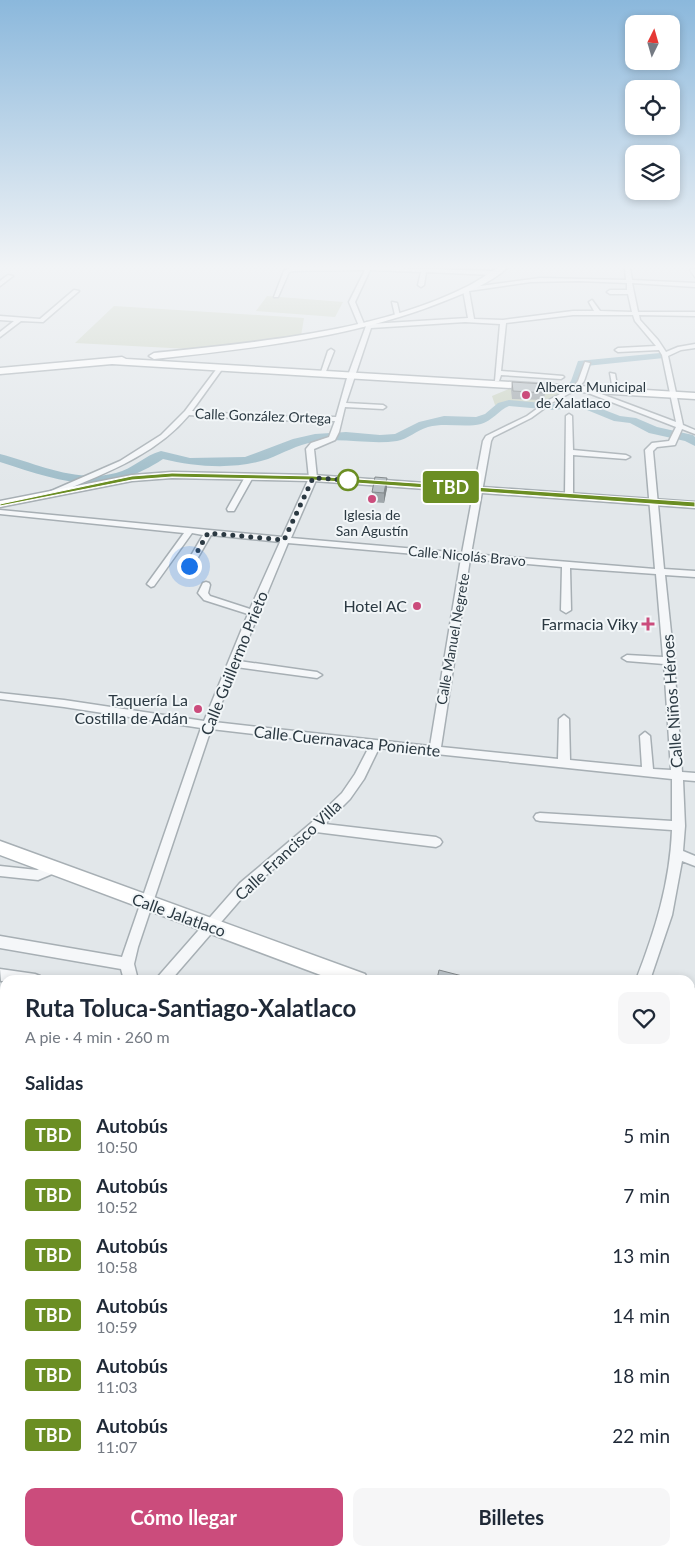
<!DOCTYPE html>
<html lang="es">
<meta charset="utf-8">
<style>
:root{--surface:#fff;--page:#f6f6f7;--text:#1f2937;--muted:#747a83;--accent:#cb4c7c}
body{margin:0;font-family:Lato,sans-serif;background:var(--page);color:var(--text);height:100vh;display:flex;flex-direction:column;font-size:19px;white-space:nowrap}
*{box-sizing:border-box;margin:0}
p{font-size:16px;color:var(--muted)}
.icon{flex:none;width:28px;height:28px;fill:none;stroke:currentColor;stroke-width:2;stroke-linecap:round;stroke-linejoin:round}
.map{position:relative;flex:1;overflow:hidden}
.panel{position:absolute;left:0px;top:975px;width:695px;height:581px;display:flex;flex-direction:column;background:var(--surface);border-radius:15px 15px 0 0;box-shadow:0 2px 8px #0003}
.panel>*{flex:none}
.badge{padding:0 10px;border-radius:4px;font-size:18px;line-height:32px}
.needle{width:32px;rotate:5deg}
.buttons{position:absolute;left:625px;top:15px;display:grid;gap:10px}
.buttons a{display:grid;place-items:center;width:55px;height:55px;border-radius:10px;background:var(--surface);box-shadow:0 2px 8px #0003;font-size:25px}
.you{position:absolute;width:25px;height:25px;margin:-12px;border:4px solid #fff;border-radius:50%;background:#1a73e8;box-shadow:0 0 0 8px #1a73e833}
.map>.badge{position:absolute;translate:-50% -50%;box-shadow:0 0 0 2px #fff}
h2{padding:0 25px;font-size:19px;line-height:45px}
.round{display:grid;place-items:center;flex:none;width:52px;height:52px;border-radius:10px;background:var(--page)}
.overview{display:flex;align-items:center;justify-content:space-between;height:85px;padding:0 25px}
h1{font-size:24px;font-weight:700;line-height:38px}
.button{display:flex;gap:10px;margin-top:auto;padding:10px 25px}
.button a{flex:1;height:58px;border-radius:10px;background:var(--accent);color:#fff;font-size:20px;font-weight:700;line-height:58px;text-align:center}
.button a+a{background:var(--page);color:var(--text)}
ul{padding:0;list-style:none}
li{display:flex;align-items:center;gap:15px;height:60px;padding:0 25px}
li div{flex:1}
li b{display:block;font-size:19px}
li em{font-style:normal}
li .badge{min-width:55px;font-weight:700;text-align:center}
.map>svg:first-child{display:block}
.green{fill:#ccd4c4}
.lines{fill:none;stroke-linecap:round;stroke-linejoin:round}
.river{fill:#9fbdc9;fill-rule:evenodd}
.minor-casing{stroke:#a7afb4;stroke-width:3}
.secondary-casing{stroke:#a7afb4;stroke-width:3}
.minor{fill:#f5f7f9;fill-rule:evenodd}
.secondary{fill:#fff;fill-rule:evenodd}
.wall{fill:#a0a7ab}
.shaded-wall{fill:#82888b}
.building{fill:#bac2c7;stroke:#82888b}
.line{fill:#6b8e23;stroke:#fff}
.walk{stroke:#2b3942;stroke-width:5;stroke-dasharray:0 9}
.poi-dot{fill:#cb4c7c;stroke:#f2f6f8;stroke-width:2}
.stop-dot{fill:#fff;stroke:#6b8e23;stroke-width:2.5}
.labels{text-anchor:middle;stroke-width:4;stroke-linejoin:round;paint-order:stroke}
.far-poi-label{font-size:14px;fill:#2b3942;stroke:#f2f6f8;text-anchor:start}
.far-street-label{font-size:14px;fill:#2b3942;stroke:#f2f6f8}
.poi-label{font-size:16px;fill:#2b3942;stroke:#f2f6f8;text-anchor:end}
.street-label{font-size:16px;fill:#2b3942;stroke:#f2f6f8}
</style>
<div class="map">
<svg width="695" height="1556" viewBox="0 0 695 1556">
<rect width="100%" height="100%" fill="#e2e7ea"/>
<!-- green -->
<path class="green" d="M267,296L343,302L335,317L256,311Z
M114,306L304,318L301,336L209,350L75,343Z
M511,388L568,390L539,404L513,401L495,405L492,396Z"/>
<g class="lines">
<!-- river -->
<path class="river" d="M660,353L664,354L665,356L664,358L586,366C583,375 583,387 572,390L566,387L571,381L578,361Z
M509,400L553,404L572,402L589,404L620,416L636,418L657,427L693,435L695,437V446L685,441L649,433L630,423L614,421L587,410L572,408L553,410L509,406C499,410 492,421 481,424C464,428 445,422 428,427C417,430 408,439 397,441C369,445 342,437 314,442C297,445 283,453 268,459C235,470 196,467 163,459C104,498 62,482 0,462V454C38,464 76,483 116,473C133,469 145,455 161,451L190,458L245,457L293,439L315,434L346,432L380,435L395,434L419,422L444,416L476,417L485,414L498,403Z"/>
<defs>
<path id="minor" d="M290,268H397L493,271L496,273L493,275L426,272L424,285L421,287L418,285L421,272L370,270L355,302L364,324L367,322L370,324L468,318L463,290L465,288L540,278L626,280L625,268H630L632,280L695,283V287L632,283L638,312H695V316L639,315L640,320L658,340L666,352L678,347L695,344V348L681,350L668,356L683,425L695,430V434L682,429L675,445L657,447L653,451L664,569L695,571V577L665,575L674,661L682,772L695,773V781L683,780L685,826L683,851L695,856V866L682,861L672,915L650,980H636C655,931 670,883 672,830L540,821L536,820L534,817L536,814L540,813L672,821V779L379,748L364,779L350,799L325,824L436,837L440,839L442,842L440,845L436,847L316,832L248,891L171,980H155L240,883L310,824L342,793L355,774L369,747L211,729L138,947L134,964L138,980H124L121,969L0,948V936L122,957L201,728L64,707L0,699V693L64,700L204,721L248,614L204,600L198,593L203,583L206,582L209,583L210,585L208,593L210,596L250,609L280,542L211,535L193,566L189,569L185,566L203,535L192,533L154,586L151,587L147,584L184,533L0,514V510L282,537L309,478L306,449L311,443L329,437L335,421L265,420L189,415C153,458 99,475 49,497L42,495L120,461L161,435L185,411L218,367L223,368L192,411L265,416L336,417L347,378L366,326L364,324V327L359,326L349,302L365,270L293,271L289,272L278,297H274L284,271ZM579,281L627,283V290H610L607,292L610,294H628L632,312L600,311L592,300L589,302L594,311H573L503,320L474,319L469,291L531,282ZM573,315H633L635,321L656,346L618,348L615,350L618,352L659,350L662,355L676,422L580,386L584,381L590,363L585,362L578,381L573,387L549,400L527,416L486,436L483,441L462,553L291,538L317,478L314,449L335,440L339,432L345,407L383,409L386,407L383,405L346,403L371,328L465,322L500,324L495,381H499L501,375L561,379L564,377L563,376L501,371L506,323ZM578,389L676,427L669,441L652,443L645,450L655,569L471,554L491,441L493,437L531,418L553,402ZM288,543L461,558L430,746L214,722L236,667L317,678L322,675L317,672L239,661ZM470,559L562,567L561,610L566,613L571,610L570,568L656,574L663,657L627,655L622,658L627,661L664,664L671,770L653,769L650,736L645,732L640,736L642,767L570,760L569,719L564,715L559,719L558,759L441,747Z
M693,268L695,269V277L690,270Z
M8,275L13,276L0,286V281Z
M74,290L79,291L43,322L21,321L0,337V332L14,321L0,320V316L40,319Z
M392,302L397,303L400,316L395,315Z
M331,349L334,351L325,374L320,375L328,351Z
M610,373L615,374L618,391L613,390Z
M569,414L572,416L573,450L626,455L630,457L626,459L573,455V495L569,497L565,495L566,416Z
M246,475L253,477L234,511H228L227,509Z
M55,863L59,865L61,868L59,871L38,880L0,876V866L37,870Z
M0,969L35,974L40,976L42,980L1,981Z
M690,988H695V1000H690Z
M690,1064H695V1078H690Z
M0,1156L5,1158V1182L0,1180Z
M5,1218V1242L0,1244V1220Z
M183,1551H208L210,1556H185Z
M427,1551H447L449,1556H429Z"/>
<path id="secondary" d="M498,268H507C491,283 467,292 447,300C354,338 253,348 154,359L149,356L154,353C255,342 374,333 466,287C477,282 487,274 498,268Z
M122,357L126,359L695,393V399L112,364L0,374V368Z
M172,472L313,475L695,502V508L313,481L172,478L132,481L0,507V501L132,475Z
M0,841L365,974L368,980H334L0,855Z
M690,1093L695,1095V1117L690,1115Z"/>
</defs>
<!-- minor casing -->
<use href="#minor" class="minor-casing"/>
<!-- secondary casing -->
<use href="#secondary" class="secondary-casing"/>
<!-- minor -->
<use href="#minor" class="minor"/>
<!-- secondary -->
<use href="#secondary" class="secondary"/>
</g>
<!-- wall -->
<path class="wall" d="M512,382L545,393L544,400L512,399L511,390Z
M387,488L384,503L371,502L372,492Z"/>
<!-- shaded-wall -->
<path class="shaded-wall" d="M387,478V488L384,503V493Z"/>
<!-- building -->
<path class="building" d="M512,382L544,384L545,393L513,391Z
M375,477L387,478L384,493L372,492Z
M439,970L474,979V980H442L437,979Z"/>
<!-- sky -->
<linearGradient id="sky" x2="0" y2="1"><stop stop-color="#8bb8dc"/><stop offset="0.55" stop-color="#f2f4f6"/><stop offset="1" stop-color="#f2f4f6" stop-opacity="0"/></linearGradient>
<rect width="695" height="485" fill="url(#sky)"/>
<!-- line -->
<path class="line" d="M172,473L313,476L695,502V507L313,480L172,477L132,480L0,506V504L132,476Z"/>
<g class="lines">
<!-- walk -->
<path class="walk" d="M189,566L208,533L284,540L313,478L348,480"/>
</g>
<!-- markers -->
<g class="poi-dot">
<circle cx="526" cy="395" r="5"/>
<circle cx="372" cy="499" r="5"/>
<circle cx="417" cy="606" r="5"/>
<path d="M645.5 616.5h5v5h5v5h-5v5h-5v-5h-5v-5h5z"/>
<circle cx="198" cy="709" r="5"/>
</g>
<circle class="stop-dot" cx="348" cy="480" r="10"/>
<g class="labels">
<!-- far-poi labels -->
<g class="far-poi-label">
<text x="536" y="392">Alberca Municipal<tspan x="536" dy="16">de Xalatlaco</tspan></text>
<text x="372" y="520" text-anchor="middle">Iglesia de<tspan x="372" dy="16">San Agustín</tspan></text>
</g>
<!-- far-street labels -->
<g class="far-street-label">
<text transform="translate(263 416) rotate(2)" y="5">Calle González Ortega</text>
<text transform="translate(467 556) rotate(5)" y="5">Calle Nicolás Bravo</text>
<text transform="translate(453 639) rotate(-80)" y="5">Calle Manuel Negrete</text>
</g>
<!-- poi labels -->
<g class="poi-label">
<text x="407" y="612">Hotel AC</text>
<text x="638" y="630">Farmacia Viky</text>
<text x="188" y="706">Taquería La<tspan x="188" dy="18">Costilla de Adán</tspan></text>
</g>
<!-- street labels -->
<g class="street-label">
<text transform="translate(234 663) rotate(-68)" y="6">Calle Guillermo Prieto</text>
<text transform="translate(672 701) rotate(-94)" y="6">Calle Niños Héroes</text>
<text transform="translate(347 741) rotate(6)" y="6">Calle Cuernavaca Poniente</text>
<text transform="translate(288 850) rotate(-43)" y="6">Calle Francisco Villa</text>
<text transform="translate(179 915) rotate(20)" y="6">Calle Jalatlaco</text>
</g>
</g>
</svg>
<div class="buttons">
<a><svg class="needle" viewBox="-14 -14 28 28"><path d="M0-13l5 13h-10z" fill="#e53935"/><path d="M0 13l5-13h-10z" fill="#747a83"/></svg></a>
<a><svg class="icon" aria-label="locate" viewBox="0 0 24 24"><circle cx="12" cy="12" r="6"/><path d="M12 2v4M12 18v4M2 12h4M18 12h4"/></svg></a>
<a><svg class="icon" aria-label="layers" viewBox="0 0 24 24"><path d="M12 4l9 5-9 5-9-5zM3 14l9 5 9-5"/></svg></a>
</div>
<div class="you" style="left:189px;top:566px"></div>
<b class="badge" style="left:451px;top:487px;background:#6b8e23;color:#fff">TBD</b>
<section class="panel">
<div class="overview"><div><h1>Ruta Toluca-Santiago-Xalatlaco</h1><p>A pie · 4 min · 260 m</p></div><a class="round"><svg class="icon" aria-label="heart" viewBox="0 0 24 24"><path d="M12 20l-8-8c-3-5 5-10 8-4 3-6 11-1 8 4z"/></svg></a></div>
<h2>Salidas</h2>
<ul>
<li><span class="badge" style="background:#6b8e23;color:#fff">TBD</span><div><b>Autobús</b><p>10:50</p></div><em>5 min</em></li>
<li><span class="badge" style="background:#6b8e23;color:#fff">TBD</span><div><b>Autobús</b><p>10:52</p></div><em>7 min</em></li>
<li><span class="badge" style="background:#6b8e23;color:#fff">TBD</span><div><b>Autobús</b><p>10:58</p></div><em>13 min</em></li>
<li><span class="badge" style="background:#6b8e23;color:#fff">TBD</span><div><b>Autobús</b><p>10:59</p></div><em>14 min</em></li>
<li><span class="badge" style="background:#6b8e23;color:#fff">TBD</span><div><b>Autobús</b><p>11:03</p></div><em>18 min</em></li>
<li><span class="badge" style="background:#6b8e23;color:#fff">TBD</span><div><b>Autobús</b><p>11:07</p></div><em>22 min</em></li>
</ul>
<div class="button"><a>Cómo llegar</a><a>Billetes</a></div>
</section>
</div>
